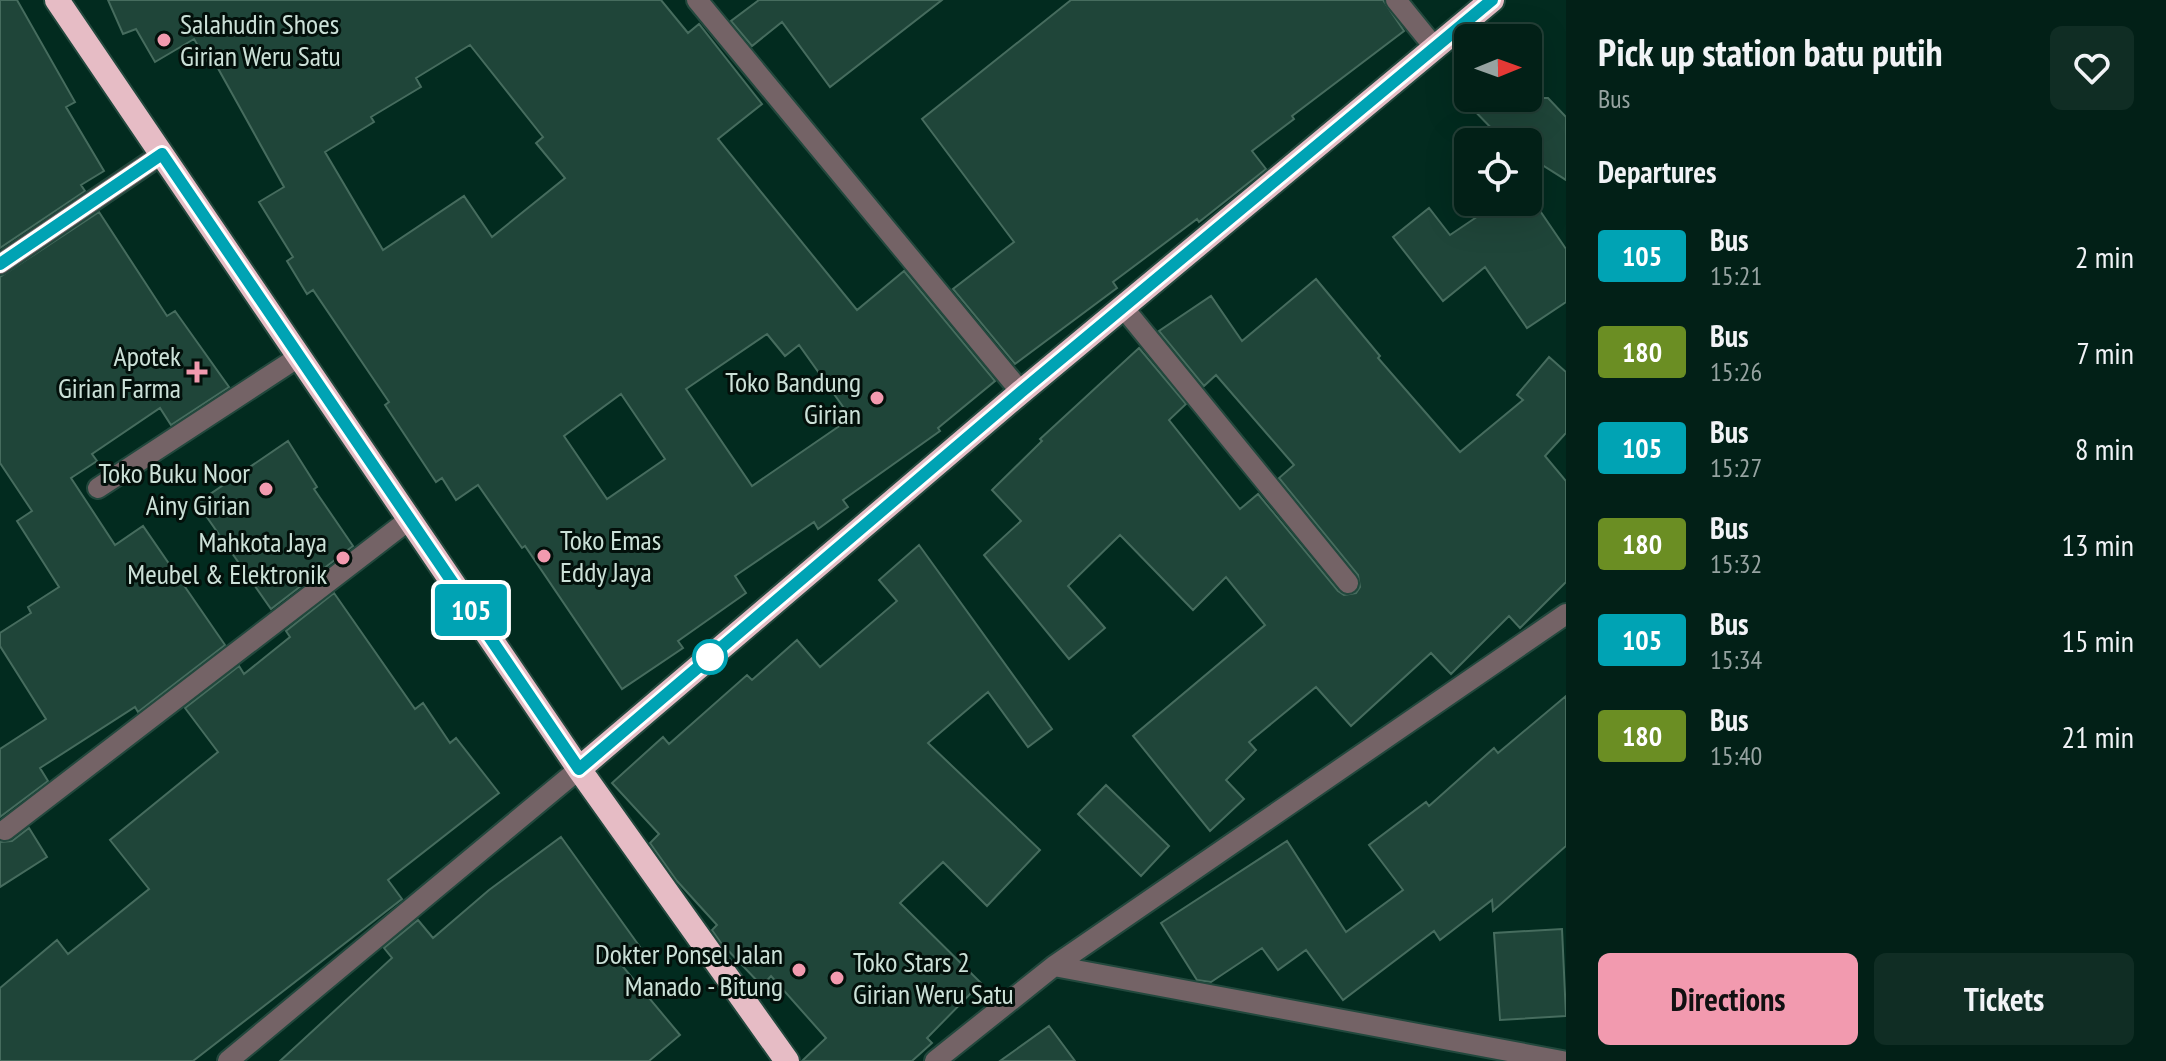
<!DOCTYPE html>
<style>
:root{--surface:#022017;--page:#102d24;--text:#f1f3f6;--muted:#96a3a1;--line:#233e36;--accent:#f29aaf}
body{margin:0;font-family:"PT Sans Narrow",sans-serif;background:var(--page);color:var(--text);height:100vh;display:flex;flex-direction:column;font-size:30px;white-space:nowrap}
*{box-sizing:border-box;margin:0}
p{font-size:26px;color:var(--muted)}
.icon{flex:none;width:44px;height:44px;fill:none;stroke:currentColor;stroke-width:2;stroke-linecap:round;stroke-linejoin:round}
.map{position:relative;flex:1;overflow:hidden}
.drawer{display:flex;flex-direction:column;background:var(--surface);width:600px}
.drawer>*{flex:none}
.badge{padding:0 16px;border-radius:6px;font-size:28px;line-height:52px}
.needle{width:52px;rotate:89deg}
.buttons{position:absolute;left:1454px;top:24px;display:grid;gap:16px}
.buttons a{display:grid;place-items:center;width:88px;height:88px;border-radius:12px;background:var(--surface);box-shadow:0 8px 32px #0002,0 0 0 2px var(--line);font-size:40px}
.map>.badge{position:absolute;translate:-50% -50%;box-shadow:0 0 0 4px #fff}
h2{padding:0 32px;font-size:30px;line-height:72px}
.round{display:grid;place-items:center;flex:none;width:84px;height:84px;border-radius:12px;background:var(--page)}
.headline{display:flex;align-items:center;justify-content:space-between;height:136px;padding:0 32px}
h1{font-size:38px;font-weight:600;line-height:60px}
.cta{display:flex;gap:16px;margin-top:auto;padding:16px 32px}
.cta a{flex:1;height:92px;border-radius:12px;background:var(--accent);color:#111;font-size:32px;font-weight:600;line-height:92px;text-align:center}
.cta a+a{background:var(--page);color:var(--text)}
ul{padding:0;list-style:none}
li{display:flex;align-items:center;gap:24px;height:96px;padding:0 32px}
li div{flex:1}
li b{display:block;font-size:30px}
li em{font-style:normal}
li .badge{min-width:88px;font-weight:700;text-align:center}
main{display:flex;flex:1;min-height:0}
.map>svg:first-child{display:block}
.building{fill:#1f4539;stroke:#466c5e;stroke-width:2;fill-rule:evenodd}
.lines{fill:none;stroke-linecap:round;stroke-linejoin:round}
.minor-casing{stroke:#22483d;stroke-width:24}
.highway-casing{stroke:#22483d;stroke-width:28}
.minor{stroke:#746366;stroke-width:20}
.highway{stroke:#e6bcc5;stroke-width:24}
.line-casing{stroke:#fff;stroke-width:18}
.line{stroke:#00a3b4;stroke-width:12}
.poi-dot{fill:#f29aaf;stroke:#03100b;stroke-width:3}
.stop-dot{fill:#fff;stroke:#00a3b4;stroke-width:4}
.labels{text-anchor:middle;stroke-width:6;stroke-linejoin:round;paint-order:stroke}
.poi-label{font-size:28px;fill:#cce1d8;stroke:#03100b;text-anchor:end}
</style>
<main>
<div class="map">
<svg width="1566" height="1061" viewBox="0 0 1566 1061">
<rect width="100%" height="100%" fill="#022b1f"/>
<!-- building -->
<path class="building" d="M0,0H17L75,102L66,107L104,171L81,185L85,191L0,248Z
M108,0H661L688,33L699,24L762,104L718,139L857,310L904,271L995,381L938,428L940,431L843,500L848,507L818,529L814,522L735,576L746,593L678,641L683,648L622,689L525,546L522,548L478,485L456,500L442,478L436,482L385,405L389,402L313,290L307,294L287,261L293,257L259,202L284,187L215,63L210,66L194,39L155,62L136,29L123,34ZM470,45L543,137L536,143L565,178L492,237L464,196L383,250L325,152L374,122L371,117L421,87L416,78ZM767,334L785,356L799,345L851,418L752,486L686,389ZM621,394L665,459L607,499L564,436Z
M759,0H942L830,87L782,22L752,46L731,21Z
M1071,0H1383L1404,31L1292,116L1294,119L1252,151L1266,169L1199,222L1197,219L1113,282L1117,288L1015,364L953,289L1014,242L922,119Z
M1462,98H1548L1566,117V180L1528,156V142L1501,138Z
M1499,202H1534L1566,249V302L1527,328L1485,267L1443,301L1393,237L1429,208L1450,235Z
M99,212L167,316L175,311L229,387L171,425L160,408L92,454L97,461L71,478L115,545L143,526L225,645L138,712L135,707L40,768L48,781L0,817V749L46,719L0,646V633L31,613L28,607L59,587L17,521L32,511L0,463V277Z
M1316,279L1380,356L1378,358L1460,452L1523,400L1517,395L1549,357L1566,372V433L1545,456L1566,481V582L1520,628L1509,616L1451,674L1431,653L1351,726L1316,687L1249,742L1256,750L1226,780L1244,799L1210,831L1133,736L1265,625L1226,577L1193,610L1120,535L1068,586L1105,628L1069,659L984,555L1021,521L992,490L1042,441L1040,439L1139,348L1186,404L1169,420L1240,509L1258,494L1338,591L1344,595L1356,593L1360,587L1358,575L1279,478L1294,465L1216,375L1204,386L1159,331L1211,296L1242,341Z
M288,441L317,487L314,489L353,546L271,609L197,503Z
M919,545L1052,729L1028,747L988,692L928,743L1040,850L987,906L943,862L900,903L981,983L927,1038L932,1043L912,1061H802L826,1038L771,976L762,986L721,943L712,930L717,925L677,881L650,843L659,834L612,783L663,737L669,744L747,675L752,680L797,640L820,667L897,601L879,580Z
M334,593L415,709L423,703L450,743L456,738L499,793L388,880L402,899L193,1061H0V988L57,940L68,954L149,889L110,840L218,752L185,708L239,666L244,674L290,637L286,631Z
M1566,696V846L1493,911L1492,900L1440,940L1434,931L1343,1000L1306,950L1278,970L1262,948L1211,982L1197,980L1161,923L1287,841L1346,932L1403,890L1369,845L1426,802L1429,806L1494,748L1498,753Z
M1106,785L1169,846L1141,876L1078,814Z
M29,828L47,857L0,887V842L12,841Z
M561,837L640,947L619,962L680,1035L649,1061H280L392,958L384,948L418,920L433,938L489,890Z
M1562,929L1566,1016L1500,1020L1494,933Z
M1049,1026L1075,1061H1000Z"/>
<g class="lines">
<defs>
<path id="minor" d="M697,0L1021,392
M1396,0L1435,48
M0,264L162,154
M1122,306L1348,583
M98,488L300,356
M5,830L410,519
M1054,966L1562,1061
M228,1061L579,769
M935,1061L1054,966L1566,614"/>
<path id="highway" d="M57,0L579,769L787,1061
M579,769L1021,392L1492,0"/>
</defs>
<!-- minor casing -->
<use href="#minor" class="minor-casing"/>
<!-- highway casing -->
<use href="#highway" class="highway-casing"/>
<!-- minor -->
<use href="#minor" class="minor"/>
<!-- highway -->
<use href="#highway" class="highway"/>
</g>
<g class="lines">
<defs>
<path id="line" d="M0,264L162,154L579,769L1021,392L1492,0"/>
</defs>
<!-- line casing -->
<use href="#line" class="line-casing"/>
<!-- line -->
<use href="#line" class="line"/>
</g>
<!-- markers -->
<g class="poi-dot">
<circle cx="164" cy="40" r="8"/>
<path d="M193 360h8v8h8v8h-8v8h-8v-8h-8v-8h8z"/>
<circle cx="877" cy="398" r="8"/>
<circle cx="266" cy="489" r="8"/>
<circle cx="544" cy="556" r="8"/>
<circle cx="343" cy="558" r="8"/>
<circle cx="799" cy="970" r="8"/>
<circle cx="837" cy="978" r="8"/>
</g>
<circle class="stop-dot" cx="710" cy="657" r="16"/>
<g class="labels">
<!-- poi labels -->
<g class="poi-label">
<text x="180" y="34" text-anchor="start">Salahudin Shoes<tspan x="180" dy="32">Girian Weru Satu</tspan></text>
<text x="181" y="366">Apotek<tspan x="181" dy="32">Girian Farma</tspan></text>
<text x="861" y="392">Toko Bandung<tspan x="861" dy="32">Girian</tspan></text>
<text x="250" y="483">Toko Buku Noor<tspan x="250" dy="32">Ainy Girian</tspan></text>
<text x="560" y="550" text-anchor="start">Toko Emas<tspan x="560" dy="32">Eddy Jaya</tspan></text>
<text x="327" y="552">Mahkota Jaya<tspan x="327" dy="32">Meubel &amp; Elektronik</tspan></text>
<text x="783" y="964">Dokter Ponsel Jalan<tspan x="783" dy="32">Manado - Bitung</tspan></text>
<text x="853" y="972" text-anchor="start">Toko Stars 2<tspan x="853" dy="32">Girian Weru Satu</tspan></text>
</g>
</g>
</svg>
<div class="buttons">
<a><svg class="needle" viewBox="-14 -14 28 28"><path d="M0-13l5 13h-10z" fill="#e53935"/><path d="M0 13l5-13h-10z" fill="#96a3a1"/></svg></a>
<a><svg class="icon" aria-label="locate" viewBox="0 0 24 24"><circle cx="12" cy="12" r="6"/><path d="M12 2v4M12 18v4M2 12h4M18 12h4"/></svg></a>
</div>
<b class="badge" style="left:471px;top:610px;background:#00a3b4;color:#fff">105</b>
</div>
<section class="drawer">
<div class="headline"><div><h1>Pick up station batu putih</h1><p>Bus</p></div><a class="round"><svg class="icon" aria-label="heart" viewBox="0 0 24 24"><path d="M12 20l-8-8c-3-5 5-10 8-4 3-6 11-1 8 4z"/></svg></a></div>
<h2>Departures</h2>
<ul>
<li><span class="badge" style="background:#00a3b4;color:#fff">105</span><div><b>Bus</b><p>15:21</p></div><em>2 min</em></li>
<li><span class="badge" style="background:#6b8e23;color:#fff">180</span><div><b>Bus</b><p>15:26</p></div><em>7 min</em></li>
<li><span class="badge" style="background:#00a3b4;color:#fff">105</span><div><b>Bus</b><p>15:27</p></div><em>8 min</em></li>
<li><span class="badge" style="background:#6b8e23;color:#fff">180</span><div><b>Bus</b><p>15:32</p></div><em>13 min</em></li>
<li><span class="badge" style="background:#00a3b4;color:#fff">105</span><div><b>Bus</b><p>15:34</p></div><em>15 min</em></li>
<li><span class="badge" style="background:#6b8e23;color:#fff">180</span><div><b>Bus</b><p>15:40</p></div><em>21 min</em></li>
</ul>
<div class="cta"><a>Directions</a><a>Tickets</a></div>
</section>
</main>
